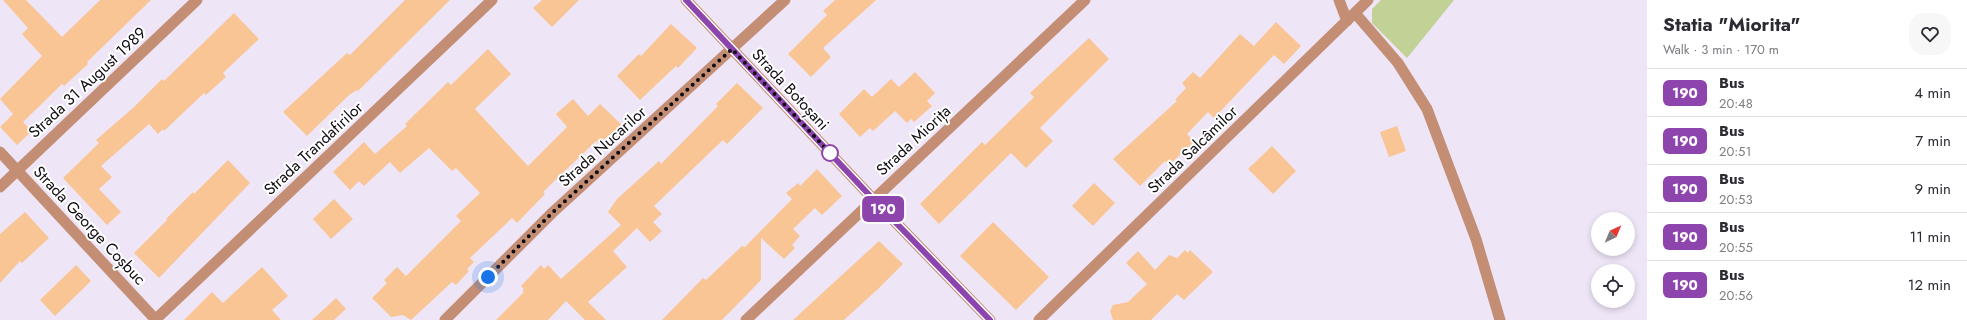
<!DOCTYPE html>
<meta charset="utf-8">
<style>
:root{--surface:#fff;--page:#f7f7f7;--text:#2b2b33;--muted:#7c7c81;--line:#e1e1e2}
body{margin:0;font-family:Jost,sans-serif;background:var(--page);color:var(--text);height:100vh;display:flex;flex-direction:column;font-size:15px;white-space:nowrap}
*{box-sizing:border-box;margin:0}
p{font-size:13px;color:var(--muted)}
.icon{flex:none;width:22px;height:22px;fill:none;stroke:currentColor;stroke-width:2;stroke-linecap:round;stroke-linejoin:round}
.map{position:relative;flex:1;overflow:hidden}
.details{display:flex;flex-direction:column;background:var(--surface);width:320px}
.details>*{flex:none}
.badge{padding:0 8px;border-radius:6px;font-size:14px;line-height:26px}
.needle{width:26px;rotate:44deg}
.tools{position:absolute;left:1591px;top:212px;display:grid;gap:8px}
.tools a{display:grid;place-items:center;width:44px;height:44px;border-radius:50%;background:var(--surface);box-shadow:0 2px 6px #0003;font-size:20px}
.you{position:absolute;width:20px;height:20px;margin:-10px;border:3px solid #fff;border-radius:50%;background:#1a73e8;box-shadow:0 0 0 6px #1a73e833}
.map>.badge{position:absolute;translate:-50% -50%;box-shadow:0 0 0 2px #fff}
.round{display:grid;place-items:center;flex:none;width:42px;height:42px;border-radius:16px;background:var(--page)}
.head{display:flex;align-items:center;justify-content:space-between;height:68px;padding:0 16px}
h1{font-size:19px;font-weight:700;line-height:30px}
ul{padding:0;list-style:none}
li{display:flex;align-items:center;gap:12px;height:48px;padding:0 16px;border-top:1px solid var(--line)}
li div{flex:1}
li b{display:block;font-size:15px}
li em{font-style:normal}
li .badge{min-width:44px;font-weight:700;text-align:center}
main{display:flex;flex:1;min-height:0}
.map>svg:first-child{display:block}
.green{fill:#c2d196}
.building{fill:#f9c595}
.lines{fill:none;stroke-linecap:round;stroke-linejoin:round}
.minor{stroke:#c48e74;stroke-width:11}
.line-casing{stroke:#fff;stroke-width:9}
.line{stroke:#8e44ad;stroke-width:6}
.walk{stroke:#0f0c12;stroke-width:4;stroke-dasharray:0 7.2}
.stop-dot{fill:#fff;stroke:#8e44ad;stroke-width:2}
.labels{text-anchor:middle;stroke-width:4;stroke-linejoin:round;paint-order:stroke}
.street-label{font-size:16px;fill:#0f0c12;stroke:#fff}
</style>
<main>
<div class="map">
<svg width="1647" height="320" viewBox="0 0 1647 320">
<rect width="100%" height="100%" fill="#eee5f7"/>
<!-- green -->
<path class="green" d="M1381,0H1454L1407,58L1372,23V9Z"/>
<!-- building -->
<path class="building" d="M3,0H26L62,37L100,0H151L87,62L88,64L64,86L62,84L23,122L32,131L17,145L0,127L13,114L0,99L42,56L22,34L28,28Z
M405,0H450L358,91L357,90L349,95L307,136L283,112L347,53L350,55Z
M542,0H579L552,27L533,8Z
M835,0H876L823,48L831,57L811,77L788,54L827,15L823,11Z
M234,13L259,39L223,73L226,77L206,95L204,93L164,131L163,129L158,134L149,124L101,166L112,177L99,189L121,212L107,225L63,178L99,143L96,140L133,108L162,79L164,81Z
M1276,22L1301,46L1284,64L1274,55L1214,118L1208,112L1187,134L1194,142L1169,165L1165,161L1140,186L1113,159L1177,101L1175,100L1186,88L1182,83L1193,72L1200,78L1240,34L1254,46Z
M671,24L697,48L678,68L676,66L640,100L617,76L639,54L641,56Z
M1089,38L1109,59L1040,128L1053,141L1026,168L1011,153L939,224L920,204L982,142L985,145L1034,97L1030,93Z
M488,49L511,74L475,109L528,166L567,127L556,114L573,99L588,116L600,104L626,129L610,146L603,139L599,144L596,141L543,192L545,194L517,223L512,218L470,258L474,262L467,269L469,271L456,285L452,282L411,320L403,315L391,317L372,298L387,283L384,280L397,267L406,276L461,221L456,216L480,193L456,168L452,171L429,148L400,173L390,162L364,186L359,181L350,190L333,172L364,142L375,154L407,126L405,124L448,82L451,85Z
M915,72L935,93L927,101L932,106L914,122L911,119L907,123L895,111L873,131L870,128L860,137L839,114L864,89L872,97L891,79L899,87Z
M737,83L763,108L727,144L723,140L654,206L662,214L653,222L662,231L650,242L637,228L613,251L627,267L588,302L606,320H585L566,301L548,320H496L524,292L522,291L524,289L521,286L541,265L544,269L548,265L561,279L621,225L608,212L617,199L659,161L661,164L718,106L716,104Z
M1397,126L1406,151L1389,157L1380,132Z
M1272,146L1296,171L1273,194L1248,169Z
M228,160L250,183L159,278L134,253L167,220L166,219L193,192L194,194Z
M817,169L842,196L822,215L815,208L793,229L800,236L792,245L795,248L784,259L761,238V280L722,320H662L703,278L706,280L742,246L745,247L792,199L786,193L798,183L800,186Z
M1094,183L1115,203L1093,226L1072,206Z
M334,199L353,219L331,239L313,219Z
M25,212L49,238L22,263L20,261L0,283V234Z
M993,222L1049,277L1016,310L960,256Z
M879,241L903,264L878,289L844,320H793Z
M1185,250L1188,253L1190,250L1213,272L1184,300L1177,294L1151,320H1113L1110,311L1113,305L1128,302L1147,284L1126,263L1138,251L1155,270L1169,255L1177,258Z
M76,265L91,281L55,316L40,300Z
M262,267L288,296L272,310L281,320H184L212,292L223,303Z
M336,298L346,309L334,320H312Z"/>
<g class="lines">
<!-- minor -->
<path class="minor" d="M686,0L873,199L990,320
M1339,0L1347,21
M1355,13L1398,63L1427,109L1476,239L1500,320
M0,152L156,320
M0,187L197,0
M155,320L492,0
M445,320L552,213L785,0
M746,320L1085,0
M1039,320L1368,0"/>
</g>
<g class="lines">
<defs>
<path id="line" d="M686,0L873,199L990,320"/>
</defs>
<!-- line casing -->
<use href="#line" class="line-casing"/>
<!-- line -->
<use href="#line" class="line"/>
<!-- walk -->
<path class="walk" d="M488,277L552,213L732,49L830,153"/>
</g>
<!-- markers -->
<circle class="stop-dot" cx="830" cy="153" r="8"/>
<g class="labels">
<!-- street labels -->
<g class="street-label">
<text transform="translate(87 82) rotate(-43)" y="6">Strada 31 August 1989</text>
<text transform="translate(791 89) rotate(47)" y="6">Strada Botoșani</text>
<text transform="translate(913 140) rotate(-43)" y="6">Strada Miorița</text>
<text transform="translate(602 146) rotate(-42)" y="6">Strada Nucarilor</text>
<text transform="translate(313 148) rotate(-43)" y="6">Strada Trandafirilor</text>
<text transform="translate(1192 149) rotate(-44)" y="6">Strada Salcâmilor</text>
<text transform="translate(90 225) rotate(47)" y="6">Strada George Coșbuc</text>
</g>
</g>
</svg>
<div class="tools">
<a><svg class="needle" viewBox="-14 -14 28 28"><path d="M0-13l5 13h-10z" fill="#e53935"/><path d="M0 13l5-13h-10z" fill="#7c7c81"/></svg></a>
<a><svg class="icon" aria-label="locate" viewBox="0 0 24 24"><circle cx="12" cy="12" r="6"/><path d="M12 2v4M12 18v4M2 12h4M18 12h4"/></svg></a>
</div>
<div class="you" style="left:488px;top:277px"></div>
<b class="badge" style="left:883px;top:209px;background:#8e44ad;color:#fff">190</b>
</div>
<section class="details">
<div class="head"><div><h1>Statia &quot;Miorita&quot;</h1><p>Walk · 3 min · 170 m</p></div><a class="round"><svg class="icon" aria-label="heart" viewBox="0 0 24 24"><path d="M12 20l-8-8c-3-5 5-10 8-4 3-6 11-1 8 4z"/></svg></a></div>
<ul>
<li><span class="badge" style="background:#8e44ad;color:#fff">190</span><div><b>Bus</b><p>20:48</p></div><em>4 min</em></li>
<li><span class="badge" style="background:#8e44ad;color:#fff">190</span><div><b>Bus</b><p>20:51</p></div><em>7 min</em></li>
<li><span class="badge" style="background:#8e44ad;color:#fff">190</span><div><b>Bus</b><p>20:53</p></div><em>9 min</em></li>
<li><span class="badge" style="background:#8e44ad;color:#fff">190</span><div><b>Bus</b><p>20:55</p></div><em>11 min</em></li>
<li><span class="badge" style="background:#8e44ad;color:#fff">190</span><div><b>Bus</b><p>20:56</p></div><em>12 min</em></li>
</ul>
</section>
</main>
